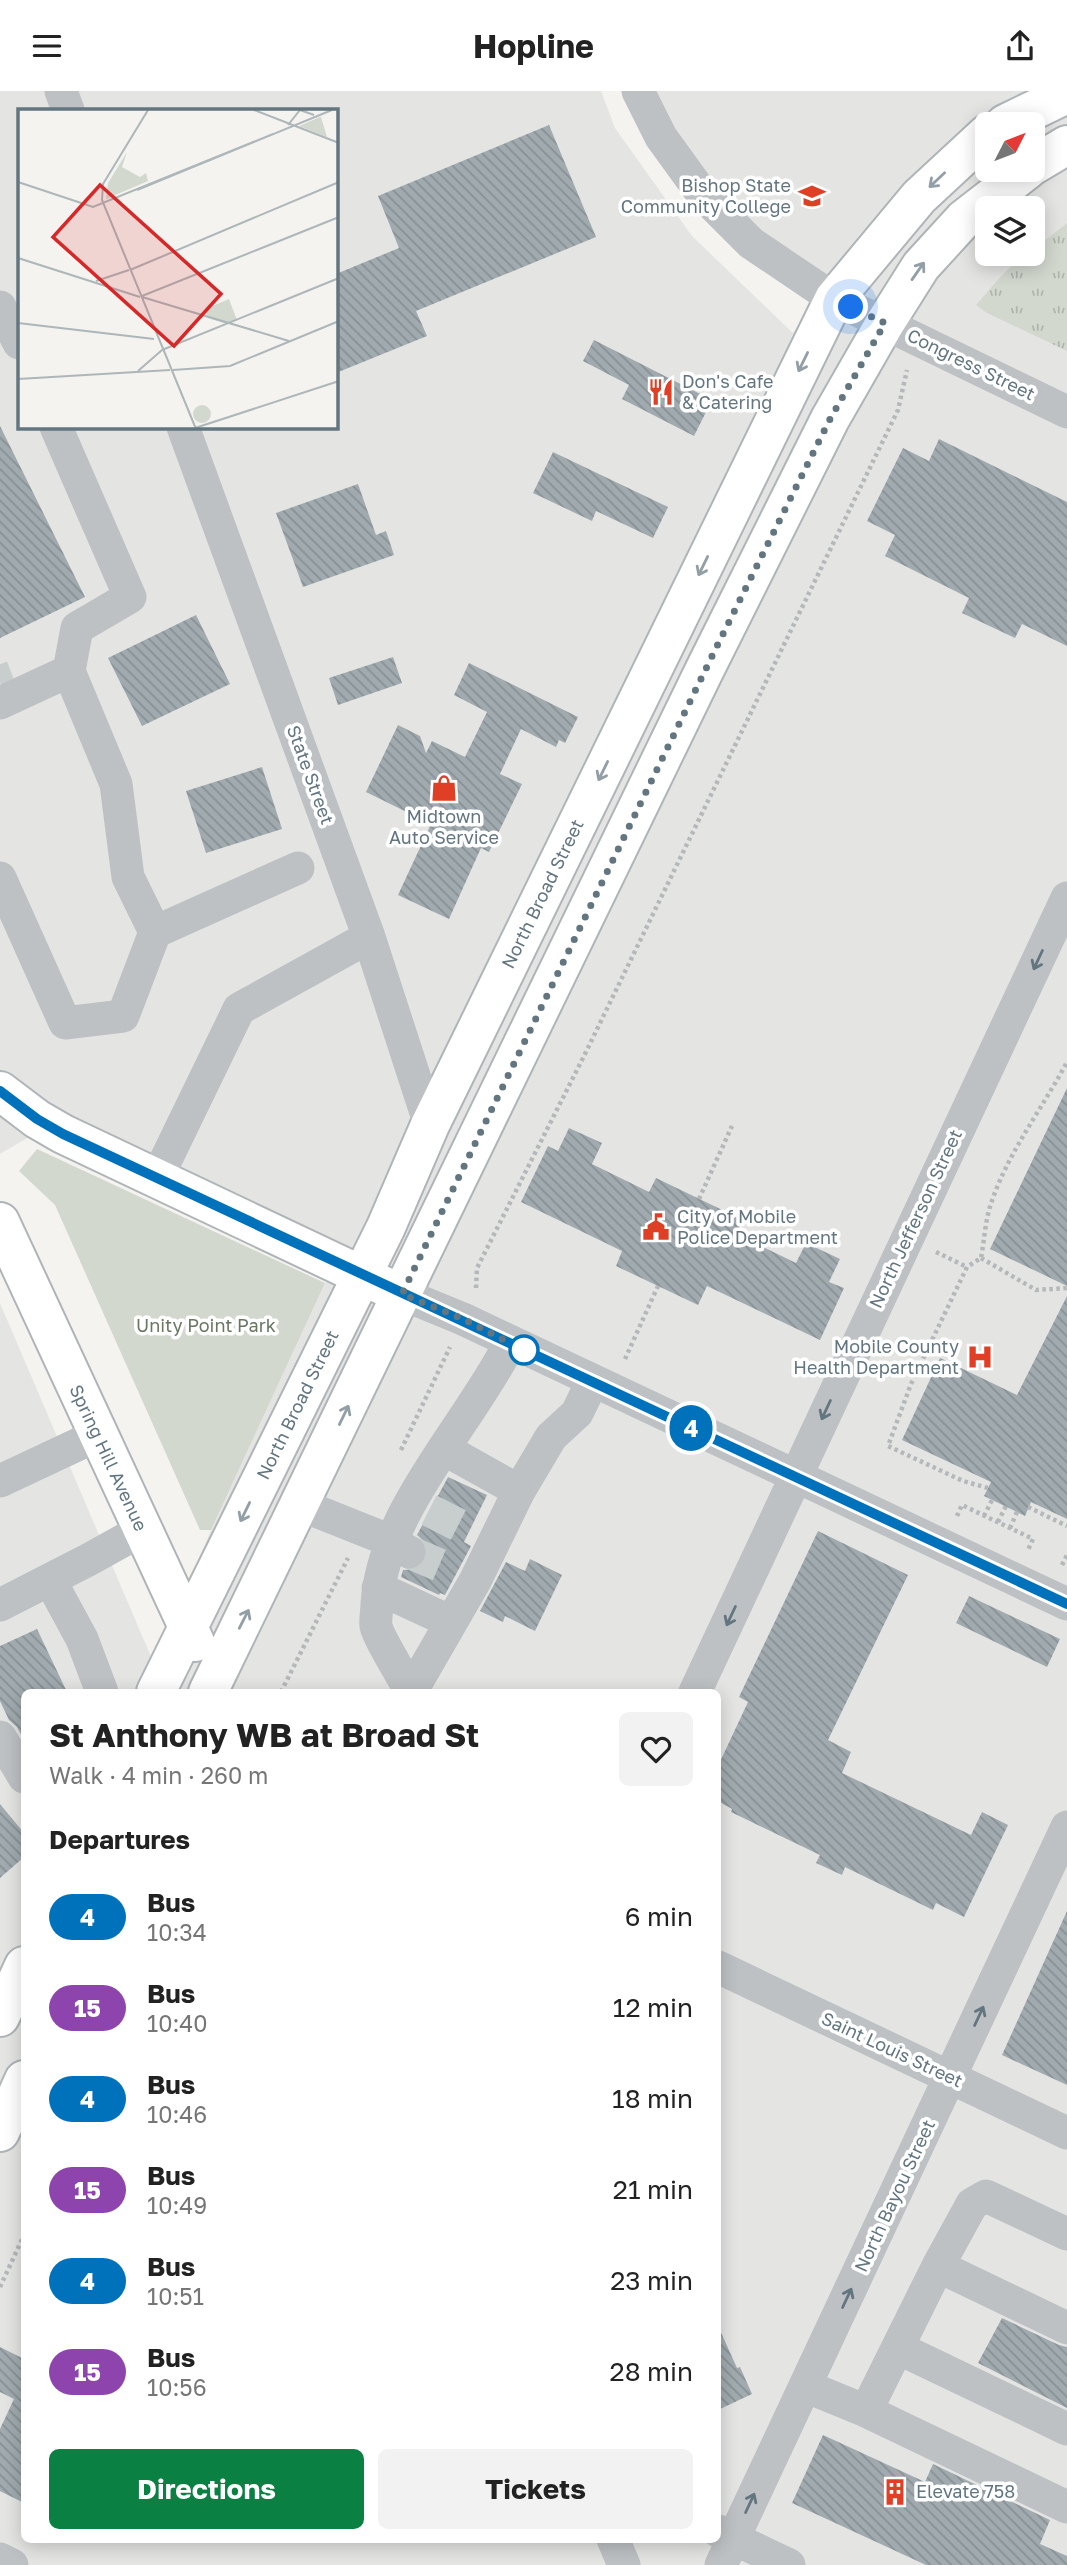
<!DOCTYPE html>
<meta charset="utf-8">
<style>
:root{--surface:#fff;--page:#f2f2f2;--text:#222;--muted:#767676;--accent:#0b8043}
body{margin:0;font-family:"Golos Text",sans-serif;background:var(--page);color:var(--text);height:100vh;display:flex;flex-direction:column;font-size:26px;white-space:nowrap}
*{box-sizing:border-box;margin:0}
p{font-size:23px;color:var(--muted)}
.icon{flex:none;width:38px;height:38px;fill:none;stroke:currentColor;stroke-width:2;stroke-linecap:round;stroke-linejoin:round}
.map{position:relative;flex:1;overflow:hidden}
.details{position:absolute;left:21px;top:1598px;width:700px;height:854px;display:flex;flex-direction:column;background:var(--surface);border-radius:10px;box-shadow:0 4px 18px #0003}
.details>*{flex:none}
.badge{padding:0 14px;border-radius:23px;font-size:24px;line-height:46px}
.needle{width:46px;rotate:48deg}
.buttons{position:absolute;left:975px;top:21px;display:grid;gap:14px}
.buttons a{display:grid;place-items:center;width:70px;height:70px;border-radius:10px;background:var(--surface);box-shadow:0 4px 18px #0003;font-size:35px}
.you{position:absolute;width:35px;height:35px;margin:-18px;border:5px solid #fff;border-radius:50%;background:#1a73e8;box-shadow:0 0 0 10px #1a73e833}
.map>.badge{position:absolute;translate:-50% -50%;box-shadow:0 0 0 4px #fff}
h2{padding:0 28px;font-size:26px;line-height:63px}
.round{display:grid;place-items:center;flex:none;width:74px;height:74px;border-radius:10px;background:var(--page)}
.headline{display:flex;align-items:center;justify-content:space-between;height:119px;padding:0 28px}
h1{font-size:33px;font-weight:700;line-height:52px}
.button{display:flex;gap:14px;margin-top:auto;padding:14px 28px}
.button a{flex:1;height:80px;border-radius:10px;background:var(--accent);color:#fff;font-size:28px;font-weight:700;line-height:80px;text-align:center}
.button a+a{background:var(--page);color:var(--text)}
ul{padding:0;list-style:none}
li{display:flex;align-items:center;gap:21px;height:91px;padding:0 28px}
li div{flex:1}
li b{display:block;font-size:26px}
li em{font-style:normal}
li .badge{min-width:77px;font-weight:700;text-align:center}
header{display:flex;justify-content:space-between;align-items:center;height:91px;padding:0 28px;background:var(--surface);font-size:32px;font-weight:700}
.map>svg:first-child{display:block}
.built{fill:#e4e5e3;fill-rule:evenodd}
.grass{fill:url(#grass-tufts)}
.park{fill:#d3d8cf}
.building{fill:url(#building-back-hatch)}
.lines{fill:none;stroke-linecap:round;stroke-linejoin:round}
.minor-tunnel{stroke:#c8cece;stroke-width:33;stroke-dasharray:33 17;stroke-linecap:butt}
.major-casing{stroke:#aeb4b7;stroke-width:42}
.path{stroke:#b5b8ba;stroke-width:4.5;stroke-dasharray:3.5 3.5;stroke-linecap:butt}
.minor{stroke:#bdc1c4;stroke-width:33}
.major{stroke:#fff;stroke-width:38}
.oneway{stroke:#929fa6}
.oneway2{stroke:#637680}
.line-casing{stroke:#fff;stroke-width:16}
.line{stroke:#0072bc;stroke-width:10}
.walk{stroke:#637680;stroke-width:7;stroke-dasharray:0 12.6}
.stop-dot{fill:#fff;stroke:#0072bc;stroke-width:3.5}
.labels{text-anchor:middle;stroke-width:7;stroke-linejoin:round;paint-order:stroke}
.poi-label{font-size:18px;fill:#637680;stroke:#fff;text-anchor:start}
.street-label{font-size:18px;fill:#637680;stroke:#fff}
.park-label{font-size:18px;fill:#687762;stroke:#fff}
.inset-road{fill:none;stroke:#adb6b9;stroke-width:2}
.view{fill:#d62828;fill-opacity:0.15;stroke:#d62828;stroke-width:3.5}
.inset-edge{fill:none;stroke:#637680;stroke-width:3.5}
</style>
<header><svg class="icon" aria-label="menu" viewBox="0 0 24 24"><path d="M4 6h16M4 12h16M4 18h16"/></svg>Hopline<svg class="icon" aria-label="share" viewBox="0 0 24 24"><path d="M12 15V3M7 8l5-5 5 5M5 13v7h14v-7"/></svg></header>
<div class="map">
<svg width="1067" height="2474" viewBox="0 0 1067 2474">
<defs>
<pattern id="grass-tufts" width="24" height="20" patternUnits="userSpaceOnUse" patternTransform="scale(1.75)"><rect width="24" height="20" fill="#d3d8cf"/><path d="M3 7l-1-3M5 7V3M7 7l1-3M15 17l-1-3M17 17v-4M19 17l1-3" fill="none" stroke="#afb4ad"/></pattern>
<pattern id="building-back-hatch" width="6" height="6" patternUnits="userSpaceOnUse" patternTransform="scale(1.75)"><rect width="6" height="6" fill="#a1abaf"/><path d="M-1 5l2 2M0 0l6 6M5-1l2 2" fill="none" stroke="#879094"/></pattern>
</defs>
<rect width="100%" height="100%" fill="#f4f3ef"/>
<!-- built -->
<path class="built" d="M0,0H601L615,37L692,145L793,242L822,200L751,152L638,0H1067V2474H0V1212L155,1575L211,1439L325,1192L353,1160L63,1026L0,1063ZM19,19H336V336H19ZM987,33H1032V79H987ZM987,117H1032V163H987ZM24,1601H718V2448H24Z"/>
<!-- grass -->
<path class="grass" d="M1067,132V260L987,222L976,214C988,201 1015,165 1032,163L1033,159Z"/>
<!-- park -->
<path class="park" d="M37,1058L325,1192L211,1439H200L55,1114L19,1080Z"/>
<!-- building -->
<path class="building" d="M549,34L596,146L416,220L427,245L336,282V183L399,157L378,105Z
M594,249L712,309L694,345L622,308L629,294L583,270Z
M0,335L85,506L0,547Z
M939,348L1067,411V555L1022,533L1015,547L962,522L969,507L885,465L895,444L867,430L903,357L929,370Z
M553,361L668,416L653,447L596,420L592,430L533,402Z
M358,393L376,444L386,440L394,464L303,496L276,422Z
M196,524L230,593L142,635L108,567Z
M393,566L402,592L338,614L329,587Z
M469,572L578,626L565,652L559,649L556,656L521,638L500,683L522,693L489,761L481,757L449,828L398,804L431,733L366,701L398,634L420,645L426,662L432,650L465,666L487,621L454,604Z
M262,676L282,738L206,762L186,700Z
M1067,997V1195L990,1158Z
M569,1037L602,1052L592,1073L649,1101L656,1087L743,1129L736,1143L796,1172L806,1152L840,1168L829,1191L844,1197L820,1249L707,1195L698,1214L616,1175L622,1160L521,1111L548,1055L558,1060Z
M1067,1205V1428L1031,1411L1025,1425L984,1405L991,1391L902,1349L940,1267L1017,1304Z
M448,1386L487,1404L464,1451L471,1455L445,1504L440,1502L439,1504L401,1486L403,1479L418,1478L426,1470L428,1461L426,1452L417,1444Z
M818,1440L908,1484L828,1649L851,1661L842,1682L971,1744L982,1721L1008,1734L964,1826L936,1812L933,1819L845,1776L842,1784L816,1772L820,1764L731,1721L732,1718L718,1710V1675L748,1611L739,1606Z
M530,1468L562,1484L535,1540L505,1525L503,1531L480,1520L506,1471L525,1480Z
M969,1505L1060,1548L1047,1576L956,1532Z
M37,1538L67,1601H24V1649L17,1636L9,1629L0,1610V1555Z
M0,1713L24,1742V1766L0,1787Z
M1067,1820V1994L1002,1964Z
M1002,2227L1059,2254L1067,2256V2317L978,2272Z
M718,2235L737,2277L740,2276L752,2303L718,2319Z
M0,2256L24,2268V2412L0,2400V2338L14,2308L0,2301Z
M823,2344L925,2391L933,2373L1050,2429L1040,2453L1067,2465V2474H926L792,2412Z"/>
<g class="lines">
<!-- minor-tunnel -->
<path class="minor-tunnel" d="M0,591L13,586
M429,1419L470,1440
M409,1461L451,1479"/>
<defs>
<path id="major" d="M1005,33L1067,3
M1032,75L1067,54
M0,1000L37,1028L63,1043L384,1195
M0,1131L195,1551
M156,1601L386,1136L430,1034L834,208L919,106L987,43
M208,1601L704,580L830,328L885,232L921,175L964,128L1027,79
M0,1926L24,1875
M0,2041L24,1989"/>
</defs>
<!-- major casing -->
<use href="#major" class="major-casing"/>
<!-- path -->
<path class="path" d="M699,1108L732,1035
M936,1161L967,1176
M981,1167L1036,1199L1067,1197
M476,1197L477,1177L584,965L898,319L907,279
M625,1268L658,1195
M401,1359L450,1256
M988,1397L963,1390L888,1355L911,1293L967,1176L981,1167C984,1151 985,1134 989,1119C1005,1065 1041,1020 1067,971
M1028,1416L1067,1435
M957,1425L962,1414L1033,1448L1028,1459
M984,1425L992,1409
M998,1431L1006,1415
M1010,1437L1017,1421
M1062,1474L1067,1464
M281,1601L348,1467
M0,2196L24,2144"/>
<!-- minor -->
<path class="minor" d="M61,0L68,19
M638,0L661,46L703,104L751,152L834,208L1067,321
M0,216L19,252
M183,336L369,846L430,1034
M69,580L116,693L128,786L155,841
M0,612L69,580L77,537L130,506L56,336
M0,787L65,932L123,925L155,841L298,777
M157,1087L239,918L369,846
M402,1203L463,1228L1067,1513
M444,1358L519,1400
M0,1390L98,1344
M301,1414L391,1450L409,1461
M50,1489L82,1548L102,1601
M378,1497L451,1531
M0,1514L88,1469L142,1439
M411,1601C404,1588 378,1546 376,1535C375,1528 377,1520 377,1513C383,1419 468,1335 510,1252
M411,1601L475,1490L519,1400L551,1346L577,1322L592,1291
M695,1601L1067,807
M0,1646L24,1686
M718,1876L1067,2042
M938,2175L1067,2237
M898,2257L1067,2338
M805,2295L866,2320L1067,2416
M866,2320L938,2175L972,2113L986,2105L1067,2143
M718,2440L789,2474
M613,2448L624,2474
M0,2468L12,2474
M721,2474L1067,1736"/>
<!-- major -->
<use href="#major" class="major"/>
</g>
<!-- one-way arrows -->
<defs><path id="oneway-shaft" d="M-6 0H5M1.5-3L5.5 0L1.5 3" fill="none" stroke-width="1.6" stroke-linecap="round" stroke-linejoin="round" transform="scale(1.75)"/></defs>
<g class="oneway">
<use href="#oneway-shaft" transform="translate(937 89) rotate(137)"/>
<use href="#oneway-shaft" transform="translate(918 180) rotate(-55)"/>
<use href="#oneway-shaft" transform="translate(803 271) rotate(116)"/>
<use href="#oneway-shaft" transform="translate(703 475) rotate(116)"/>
<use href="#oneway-shaft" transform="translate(603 680) rotate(116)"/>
<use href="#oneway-shaft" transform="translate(344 1324) rotate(-64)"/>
<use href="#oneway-shaft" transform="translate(245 1421) rotate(116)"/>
<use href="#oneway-shaft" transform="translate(244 1528) rotate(-63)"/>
</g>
<g class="oneway2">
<use href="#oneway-shaft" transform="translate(1038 869) rotate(115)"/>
<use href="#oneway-shaft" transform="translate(826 1319) rotate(115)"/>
<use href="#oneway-shaft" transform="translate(731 1525) rotate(115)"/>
<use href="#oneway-shaft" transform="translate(979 1925) rotate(-65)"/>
<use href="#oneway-shaft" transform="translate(847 2207) rotate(-65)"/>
<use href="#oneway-shaft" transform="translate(750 2412) rotate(-65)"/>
</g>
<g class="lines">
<defs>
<path id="line" d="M0,1000L37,1028L63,1043L1067,1513"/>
</defs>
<!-- line casing -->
<use href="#line" class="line-casing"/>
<!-- line -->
<use href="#line" class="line"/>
<!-- walk -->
<path class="walk" d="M524,1259L530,1262L463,1228L402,1203L716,557L830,328L885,232L851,216"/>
</g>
<!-- icons -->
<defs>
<symbol id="university-bare" viewBox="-9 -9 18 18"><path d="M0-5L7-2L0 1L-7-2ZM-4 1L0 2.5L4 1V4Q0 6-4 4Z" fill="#df4025" stroke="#fff" stroke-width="2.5" paint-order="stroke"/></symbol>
<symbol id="restaurant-bare" viewBox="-9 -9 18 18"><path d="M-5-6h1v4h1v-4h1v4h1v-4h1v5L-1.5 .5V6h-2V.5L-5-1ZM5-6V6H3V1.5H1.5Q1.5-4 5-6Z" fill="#df4025" stroke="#fff" stroke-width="2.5" paint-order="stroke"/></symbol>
<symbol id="shop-bare" viewBox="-9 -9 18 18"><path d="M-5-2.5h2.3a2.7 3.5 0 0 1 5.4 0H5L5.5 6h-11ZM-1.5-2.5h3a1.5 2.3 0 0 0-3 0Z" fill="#df4025" stroke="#fff" stroke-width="2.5" paint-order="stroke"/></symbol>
<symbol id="civic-bare" viewBox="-9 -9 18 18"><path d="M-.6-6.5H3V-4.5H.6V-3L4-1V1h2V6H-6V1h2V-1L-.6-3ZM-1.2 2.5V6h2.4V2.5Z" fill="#df4025" stroke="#fff" stroke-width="2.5" paint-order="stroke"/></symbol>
<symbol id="hospital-bare" viewBox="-9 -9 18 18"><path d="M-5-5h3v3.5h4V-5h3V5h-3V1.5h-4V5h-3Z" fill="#df4025" stroke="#fff" stroke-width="2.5" paint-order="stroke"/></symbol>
<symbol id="building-bare" viewBox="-9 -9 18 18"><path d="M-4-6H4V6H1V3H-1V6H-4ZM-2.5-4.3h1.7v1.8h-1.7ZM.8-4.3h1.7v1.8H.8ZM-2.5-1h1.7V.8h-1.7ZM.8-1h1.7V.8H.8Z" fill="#df4025" stroke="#fff" stroke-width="2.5" paint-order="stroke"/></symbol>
</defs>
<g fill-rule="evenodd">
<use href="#university-bare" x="793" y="86" width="38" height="38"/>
<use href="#restaurant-bare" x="642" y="282" width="38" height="38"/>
<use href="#shop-bare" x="425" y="678" width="38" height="38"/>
<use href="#civic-bare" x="637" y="1117" width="38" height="38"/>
<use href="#hospital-bare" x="961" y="1247" width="38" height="38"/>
<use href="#building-bare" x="876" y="2382" width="38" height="38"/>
</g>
<!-- markers -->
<circle class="stop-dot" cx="524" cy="1259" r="14"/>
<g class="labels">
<!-- poi labels -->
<g class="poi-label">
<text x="791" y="101" text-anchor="end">Bishop State<tspan x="791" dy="21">Community College</tspan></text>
<text x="682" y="297">Don's Cafe<tspan x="682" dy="21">&amp; Catering</tspan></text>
<text x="444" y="732" text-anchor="middle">Midtown<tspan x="444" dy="21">Auto Service</tspan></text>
<text x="677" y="1132">City of Mobile<tspan x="677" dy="21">Police Department</tspan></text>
<text x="959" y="1262" text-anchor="end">Mobile County<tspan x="959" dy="21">Health Department</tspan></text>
<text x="916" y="2407">Elevate 758</text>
</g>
<!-- street labels -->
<g class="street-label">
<text transform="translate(971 274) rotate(26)" y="6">Congress Street</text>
<text transform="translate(310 684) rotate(70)" y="6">State Street</text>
<text transform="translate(543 803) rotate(-64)" y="6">North Broad Street</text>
<text transform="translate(916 1128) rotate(-65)" y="6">North Jefferson Street</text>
<text transform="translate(298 1314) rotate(-64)" y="6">North Broad Street</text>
<text transform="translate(108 1367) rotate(65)" y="6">Spring Hill Avenue</text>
<text transform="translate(892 1959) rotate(25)" y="6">Saint Louis Street</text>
<text transform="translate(895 2105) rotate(-65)" y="6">North Bayou Street</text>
</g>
<!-- park labels -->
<g class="park-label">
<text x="206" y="1241">Unity Point Park</text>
</g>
</g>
<!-- overview -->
<g transform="translate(18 18)">
<rect width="320" height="320" fill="#f4f3ef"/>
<path d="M109,43L104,58L122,68L128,64L130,72L88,90L90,74ZM175 305a9 9 0 1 1 18 0a9 9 0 1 1-18 0Z" fill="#d3d8cf"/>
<path d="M303,8L309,28L281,17L302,8ZM211,190L219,211L209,215L190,209L187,200Z" fill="#d3d8cf"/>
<path class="inset-road" d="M130,1L85,75L84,91L178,320M236,1L321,34M270,16L282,1L296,6M0,73L75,98L255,25M119,81L314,1M0,149L122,188M112,161L321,73M78,172L111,161M124,187L321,108M124,188L271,232M0,214L136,230M144,241L321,169M155,261L212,257L321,212M120,262L144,241M0,270L152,261M177,319L321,272"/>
<path class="view" d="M82,76L203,185L156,237L35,128Z"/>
<rect width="320" height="320" class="inset-edge"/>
</g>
</svg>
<div class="buttons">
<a><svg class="needle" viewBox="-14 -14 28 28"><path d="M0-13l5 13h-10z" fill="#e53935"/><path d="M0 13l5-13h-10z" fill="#767676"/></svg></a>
<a><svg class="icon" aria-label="layers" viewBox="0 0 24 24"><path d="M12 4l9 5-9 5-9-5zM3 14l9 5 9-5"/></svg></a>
</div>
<div class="you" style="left:851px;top:216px"></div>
<b class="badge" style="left:691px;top:1337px;background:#0072bc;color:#fff">4</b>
<section class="details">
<div class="headline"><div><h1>St Anthony WB at Broad St</h1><p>Walk · 4 min · 260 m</p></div><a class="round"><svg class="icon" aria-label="heart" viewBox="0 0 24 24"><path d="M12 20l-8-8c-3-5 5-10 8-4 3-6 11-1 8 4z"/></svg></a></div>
<h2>Departures</h2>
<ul>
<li><span class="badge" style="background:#0072bc;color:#fff">4</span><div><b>Bus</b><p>10:34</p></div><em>6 min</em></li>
<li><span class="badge" style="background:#8e44ad;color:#fff">15</span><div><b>Bus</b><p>10:40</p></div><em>12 min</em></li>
<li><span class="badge" style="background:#0072bc;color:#fff">4</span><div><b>Bus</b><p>10:46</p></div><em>18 min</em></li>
<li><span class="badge" style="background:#8e44ad;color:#fff">15</span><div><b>Bus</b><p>10:49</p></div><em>21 min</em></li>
<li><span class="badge" style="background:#0072bc;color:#fff">4</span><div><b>Bus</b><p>10:51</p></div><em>23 min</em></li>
<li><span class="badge" style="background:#8e44ad;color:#fff">15</span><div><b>Bus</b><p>10:56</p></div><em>28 min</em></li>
</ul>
<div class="button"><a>Directions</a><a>Tickets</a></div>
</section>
</div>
